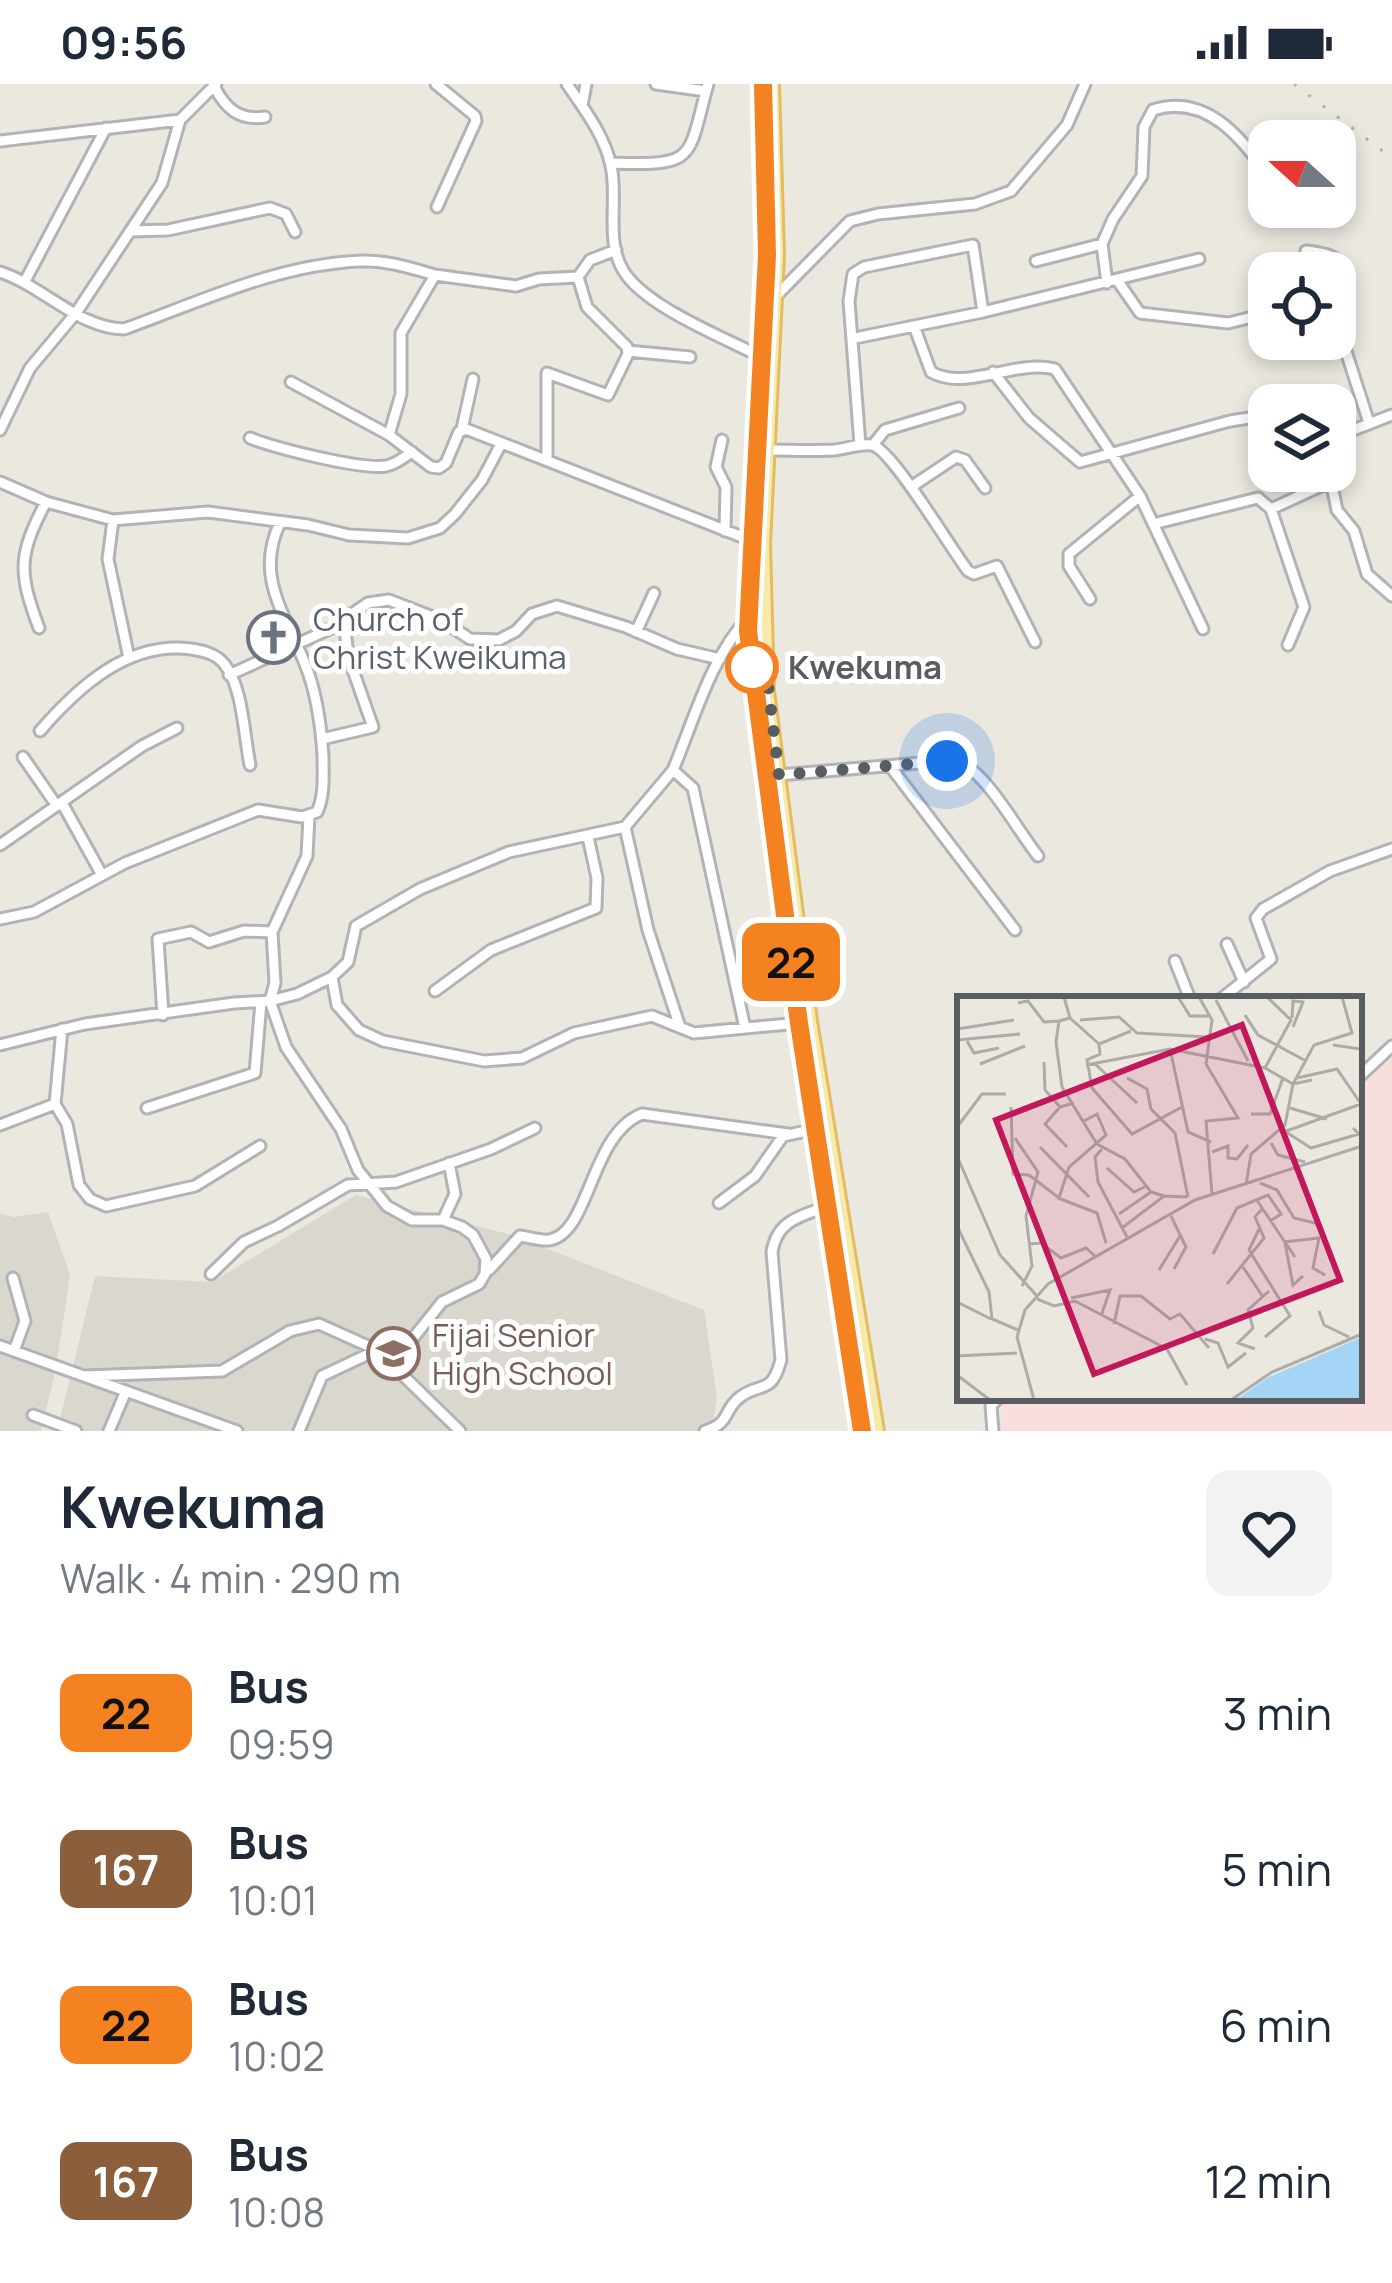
<!DOCTYPE html>
<meta charset="utf-8">
<style>
:root{--surface:#fff;--page:#f2f2f3;--text:#1f2937;--muted:#747a83}
body{margin:0;font-family:Manrope,sans-serif;background:var(--page);color:var(--text);height:100vh;display:flex;flex-direction:column;font-size:45px;white-space:nowrap}
*{box-sizing:border-box;margin:0}
p{font-size:39px;color:var(--muted)}
.icon{flex:none;width:66px;height:66px;fill:none;stroke:currentColor;stroke-width:2;stroke-linecap:round;stroke-linejoin:round}
.map{position:relative;height:1347px;overflow:hidden}
.details{display:flex;flex-direction:column;background:var(--surface);flex:1}
.details>*{flex:none}
.badge{padding:0 24px;border-radius:18px;font-size:42px;line-height:78px}
.needle{width:78px;rotate:291deg}
.controls{position:absolute;left:1248px;top:36px;display:grid;gap:24px}
.controls a{display:grid;place-items:center;width:108px;height:108px;border-radius:24px;background:var(--surface);box-shadow:0 6px 18px #0003;font-size:60px}
.you{position:absolute;width:60px;height:60px;margin:-30px;border:9px solid #fff;border-radius:50%;background:#1a73e8;box-shadow:0 0 0 18px #1a73e833}
.map>.badge{position:absolute;translate:-50% -50%;box-shadow:0 0 0 6px #fff}
.round{display:grid;place-items:center;flex:none;width:126px;height:126px;border-radius:24px;background:var(--page)}
.head{display:flex;align-items:center;justify-content:space-between;height:204px;padding:0 60px}
h1{font-size:57px;font-weight:700;line-height:90px}
ul{padding:0;list-style:none}
li{display:flex;align-items:center;gap:36px;height:156px;padding:0 60px}
li div{flex:1}
li b{display:block;font-size:45px}
li em{font-style:normal}
li .badge{min-width:132px;font-weight:700;text-align:center}
.status{display:flex;justify-content:space-between;align-items:center;height:84px;padding:0 60px;background:var(--surface);direction:ltr}
.status svg{height:33px;fill:currentColor}
.map>svg:first-child{display:block}
.education{fill:#dad7cf}
.medical{fill:#f8dedc}
.lines{fill:none;stroke-linecap:round;stroke-linejoin:round}
.minor-casing{stroke:#b1b3b7;stroke-width:15}
.major-casing{stroke:#e4bc60;stroke-width:18}
.minor{stroke:#fff;stroke-width:9}
.major{stroke:#f7e9a9;stroke-width:12}
.rail{stroke:#b1b2b2;stroke-width:3;stroke-dasharray:3 15;stroke-linecap:butt}
.line-casing{stroke:#fff;stroke-width:27}
.line{stroke:#f58220;stroke-width:18}
.walk{stroke:#595c60;stroke-width:12;stroke-dasharray:0 21.6}
.stop-dot{fill:#fff;stroke:#f58220;stroke-width:6}
.labels{text-anchor:middle;stroke-width:10;stroke-linejoin:round;paint-order:stroke}
.worship-label{font-size:33px;fill:#5b616d;stroke:#fff;text-anchor:start}
.stop-label{font-size:33px;font-weight:bold;fill:#595c60;stroke:#fff;text-anchor:start}
.education-label{font-size:33px;fill:#785e54;stroke:#fff;text-anchor:start}
.inset-road{fill:none;stroke:#adaca9;stroke-width:3}
.view{fill:#c2185b;fill-opacity:0.15;stroke:#c2185b;stroke-width:6}
.inset-edge{fill:none;stroke:#595c60;stroke-width:6}
</style>
<div class="status"><b>09:56</b><svg viewBox="0 0 49 12"><path d="M0 12V9h3v3zM5 12V6h3v6zM10 12V3h3v9zM15 12V0h3v12zM26 1h20v11H26zM47 4h2v5h-2z"/></svg></div>
<div class="map">
<svg width="1392" height="1347" viewBox="0 0 1392 1347">
<rect width="100%" height="100%" fill="#ebe8e0"/>
<!-- education -->
<path class="education" d="M356,1111L512,1151L704,1226L717,1313L711,1347H57L95,1192L212,1198Z
M48,1128L70,1191L56,1284L41,1347H0V1130L14,1133Z"/>
<!-- medical -->
<path class="medical" d="M1392,975V1347H1002V1321L1011,1314H1359V1004Z"/>
<g class="lines">
<defs>
<path id="minor" d="M436,0L475,32L476,37L437,123
M567,0C584,25 605,52 611,82C619,117 603,161 627,192C652,225 724,254 762,273
M656,0L706,7
M214,2C225,24 239,37 265,33
M582,22L586,0
M0,57L180,36
M1335,69L1343,62
M611,79C698,82 687,76 708,0
M130,147L168,146L270,124L286,130L295,148
M1306,167C1339,171 1342,174 1347,208L1335,230
M1036,177L1102,160
M0,188C43,202 78,244 124,245C199,218 279,180 361,177C386,176 411,184 435,191L401,249V310L389,351L431,383L439,384L446,379L459,348L466,345L750,456
M435,191L516,202L539,195L578,193L590,176L616,166
M1117,196L1140,229L1228,239L1269,229
M25,197L106,44
M1107,199L1102,160L1113,135L1142,92L1144,43L1153,26C1206,9 1242,54 1269,92
M776,212L850,137L878,130L975,120L1011,107L1067,41L1085,0
M914,242L931,288C967,308 1014,275 1055,285L1140,412L1203,545
M855,254L983,228L1199,175
M1343,258L1369,339
M628,267L690,273
M993,288L1029,334L1080,378L1230,337L1269,331
M291,298L389,351
M462,345L473,295
M0,346L30,284L76,229L162,99L180,36L216,0
M1335,353L1392,331
M250,354C275,364 361,386 386,382C395,381 404,373 412,368
M722,356L716,383L726,403L725,447
M860,361L849,217L853,190L864,183L973,161L983,228
M873,361L885,346L959,324
M768,366C790,366 812,367 834,366C846,365 860,359 872,361C891,364 951,465 968,487L974,490L997,482L1035,558
M547,376V289L608,311L628,270L627,263L587,223L578,193
M1329,387L1337,426L1354,447L1367,490L1392,512
M0,398L46,418L113,436L208,428L308,441L349,451L408,454L440,444L455,430L482,396L500,362
M911,403L956,373L965,376L985,404
M1271,425L1332,397
M113,436L108,475L129,574
M1153,440L1258,414L1271,425L1304,523L1288,561
M1090,515L1069,482V470L1140,412
M39,544C18,488 18,471 46,418
M636,548L654,509
M229,591L332,544L368,519L389,516L443,537L470,555L499,556L516,547L532,530L557,522L626,543L677,565L720,575
M40,647C78,603 128,557 191,565C204,567 217,570 225,581C243,604 244,652 250,681
M322,655L373,643L348,572L344,537
M23,673L57,722
M890,682L1015,846
M673,686L625,743L648,846L679,940
M779,691L955,676C986,686 1017,746 1038,772
M62,719L102,791
M0,761L142,662L177,644
M0,835L34,828L125,779L258,726L302,733L317,728C325,711 323,691 323,672C321,641 317,609 305,580C286,531 254,493 280,439
M272,848L307,772L309,732
M1227,860L1244,898
M1175,877L1190,915
M332,893L337,921L359,946L383,957L484,977L522,974L574,949L652,932L694,949L799,939
M435,907L491,866L596,824L597,794L588,753
M1221,915L1271,875L1256,834L1263,825L1330,787L1392,765
M163,931L158,855L191,848L209,858L244,847L272,848L275,899L270,917L286,963L341,1045L358,1086L387,1122L412,1136H443L462,1143L473,1151L486,1175L485,1190L479,1200L442,1218L398,1273L377,1266L322,1292L299,1347
M745,944L693,704L673,686C694,636 711,572 749,533
M0,961L85,940L234,919L270,917L297,910L332,893L348,878L356,842L420,805L509,768L625,743
M1359,993L1392,962
M55,1020L67,1040L79,1101L90,1115L106,1122L195,1102L260,1062
M147,1024L255,989L261,918
M0,1041L55,1020L62,945
M719,1119L755,1092L783,1052L816,1045
M443,1136L455,1110L449,1079
M489,1186L520,1152C528,1153 540,1157 549,1156C590,1150 590,1050 642,1030L788,1050
M211,1190L244,1158L278,1142L348,1101L396,1098L491,1065L535,1044
M13,1194L25,1237L14,1267
M0,1262L237,1347
M84,1292L222,1287L290,1247L319,1240L377,1266L460,1347
M33,1331L76,1347
M109,1347L126,1307
M705,1347C731,1339 723,1326 740,1313C762,1297 771,1312 781,1276L772,1168C777,1136 801,1132 828,1122
M993,1347L991,1322L998,1314"/>
<path id="major" d="M763,0L767,171L748,547L799,939L862,1347
M772,0L777,171L763,460L767,607L810,937L877,1347"/>
</defs>
<!-- minor casing -->
<use href="#minor" class="minor-casing"/>
<!-- major casing -->
<use href="#major" class="major-casing"/>
<!-- minor -->
<use href="#minor" class="minor"/>
<!-- major -->
<use href="#major" class="major"/>
<!-- rail -->
<path class="rail" d="M1294,0L1392,74"/>
</g>
<g class="lines">
<defs>
<path id="line" d="M763,0L767,171L748,547L799,939L862,1347"/>
</defs>
<!-- line casing -->
<use href="#line" class="line-casing"/>
<!-- line -->
<use href="#line" class="line"/>
<!-- walk -->
<path class="walk" d="M752,583L765,576L779,691L947,677"/>
</g>
<!-- icons -->
<defs>
<symbol id="church-ring" viewBox="-11 -11 22 22"><circle r="9.5" fill="#fff" stroke="#6b7280" stroke-width="1.5"/><path d="M-1.2-6h2.4v3.5h3.3v2.4h-3.3V6h-2.4V-.1h-3.3v-2.4h3.3Z" fill="#6b7280"/></symbol>
<symbol id="school-ring" viewBox="-11 -11 22 22"><circle r="9.5" fill="#fff" stroke="#8d6e63" stroke-width="1.5"/><path d="M0-5L7-2L0 1L-7-2ZM-4 1L0 2.5L4 1V4Q0 6-4 4Z" fill="#8d6e63"/></symbol>
</defs>
<g fill-rule="evenodd">
<use href="#church-ring" x="244" y="524" width="59" height="59"/>
<use href="#school-ring" x="364" y="1240" width="59" height="59"/>
</g>
<!-- markers -->
<circle class="stop-dot" cx="752" cy="583" r="24"/>
<g class="labels">
<!-- worship labels -->
<g class="worship-label">
<text x="313" y="547">Church of<tspan x="313" dy="38">Christ Kweikuma</tspan></text>
</g>
<!-- stop labels -->
<g class="stop-label">
<text x="788" y="595">Kwekuma</text>
</g>
<!-- education labels -->
<g class="education-label">
<text x="432" y="1263">Fijai Senior<tspan x="432" dy="38">High School</tspan></text>
</g>
</g>
<!-- overview -->
<g transform="translate(957 912)">
<rect width="405" height="405" fill="#ebe8e0"/>
<path d="M405,341V404H279L310,382Z" fill="#a4d5f7"/>
<path class="inset-road" d="M107,1L113,22L142,48M221,1L233,20H254M242,1L255,24L249,68L281,122L249,125L255,198M310,1L334,24L308,72L336,88L355,84M259,4L291,65M61,7L71,5L87,26L102,25M288,19L301,39L349,65M113,22L102,25L99,46L105,91L140,148L168,163L194,196M335,22L336,5L346,6L336,31M123,24L162,21L180,37L251,41M0,33L57,24M174,35L142,48L143,58L130,64L135,92L175,138L225,111M0,44L63,38M10,45L17,57L42,52M376,49L404,53L405,65M213,53L231,136L254,146M87,66L88,94L103,111L117,107M137,67L180,107M23,68L68,50M129,69L213,53L308,72M170,82L190,93L194,113L218,137L231,201M54,111L56,178L72,179L102,202L112,171L149,139L140,118L127,125M103,111L88,128L110,151M333,112L370,123M294,118H313L326,82M0,131L25,98H49M326,134L354,152L402,138L396,132M324,137L404,108L380,73L340,82M58,142L81,176L69,220L75,270L65,290M314,147L321,159L348,166M83,151L132,201M145,153L138,161L141,186L170,241M255,156L271,150V162L280,163L291,149M0,160L43,259L80,300M150,172L177,196L189,190M303,187L320,194L337,222L362,228M289,189L294,158L328,129L336,88L357,49L395,37L385,1M101,202L140,217L149,247M299,203L338,261M162,218L194,196L207,200M214,220L229,251L217,273M0,230L32,296L35,323L61,334M303,231L292,254L333,320L308,341M165,232L207,200L230,201M327,246L362,242L356,272L368,279M328,247L336,289L346,280M71,248L84,247L104,262L129,252L138,260M256,258L280,212L311,199L324,218L313,225M286,271L306,301M202,274L223,240M270,288L307,242L298,221L305,213M114,302L153,294L144,320M80,303L97,310L118,305L210,353L230,389M0,306L34,323M362,315L367,329L392,341M157,328L163,300H184L213,323L223,318L252,352M248,343L261,347L271,371L289,357M298,353L281,347L296,332L291,314L312,295M0,360L60,357M0,379L33,404M77,404L60,341L68,314L91,288L238,204L405,150M274,404L315,376L405,338"/>
<path class="view" d="M285,29L383,284L137,378L39,124Z"/>
<rect width="405" height="405" class="inset-edge"/>
</g>
</svg>
<div class="controls">
<a><svg class="needle" viewBox="-14 -14 28 28"><path d="M0-13l5 13h-10z" fill="#e53935"/><path d="M0 13l5-13h-10z" fill="#747a83"/></svg></a>
<a><svg class="icon" aria-label="locate" viewBox="0 0 24 24"><circle cx="12" cy="12" r="6"/><path d="M12 2v4M12 18v4M2 12h4M18 12h4"/></svg></a>
<a><svg class="icon" aria-label="layers" viewBox="0 0 24 24"><path d="M12 4l9 5-9 5-9-5zM3 14l9 5 9-5"/></svg></a>
</div>
<div class="you" style="left:947px;top:677px"></div>
<b class="badge" style="left:791px;top:878px;background:#f58220;color:#111">22</b>
</div>
<section class="details">
<div class="head"><div><h1>Kwekuma</h1><p>Walk · 4 min · 290 m</p></div><a class="round"><svg class="icon" aria-label="heart" viewBox="0 0 24 24"><path d="M12 20l-8-8c-3-5 5-10 8-4 3-6 11-1 8 4z"/></svg></a></div>
<ul>
<li><span class="badge" style="background:#f58220;color:#111">22</span><div><b>Bus</b><p>09:59</p></div><em>3 min</em></li>
<li><span class="badge" style="background:#8b5e3c;color:#fff">167</span><div><b>Bus</b><p>10:01</p></div><em>5 min</em></li>
<li><span class="badge" style="background:#f58220;color:#111">22</span><div><b>Bus</b><p>10:02</p></div><em>6 min</em></li>
<li><span class="badge" style="background:#8b5e3c;color:#fff">167</span><div><b>Bus</b><p>10:08</p></div><em>12 min</em></li>
</ul>
</section>
